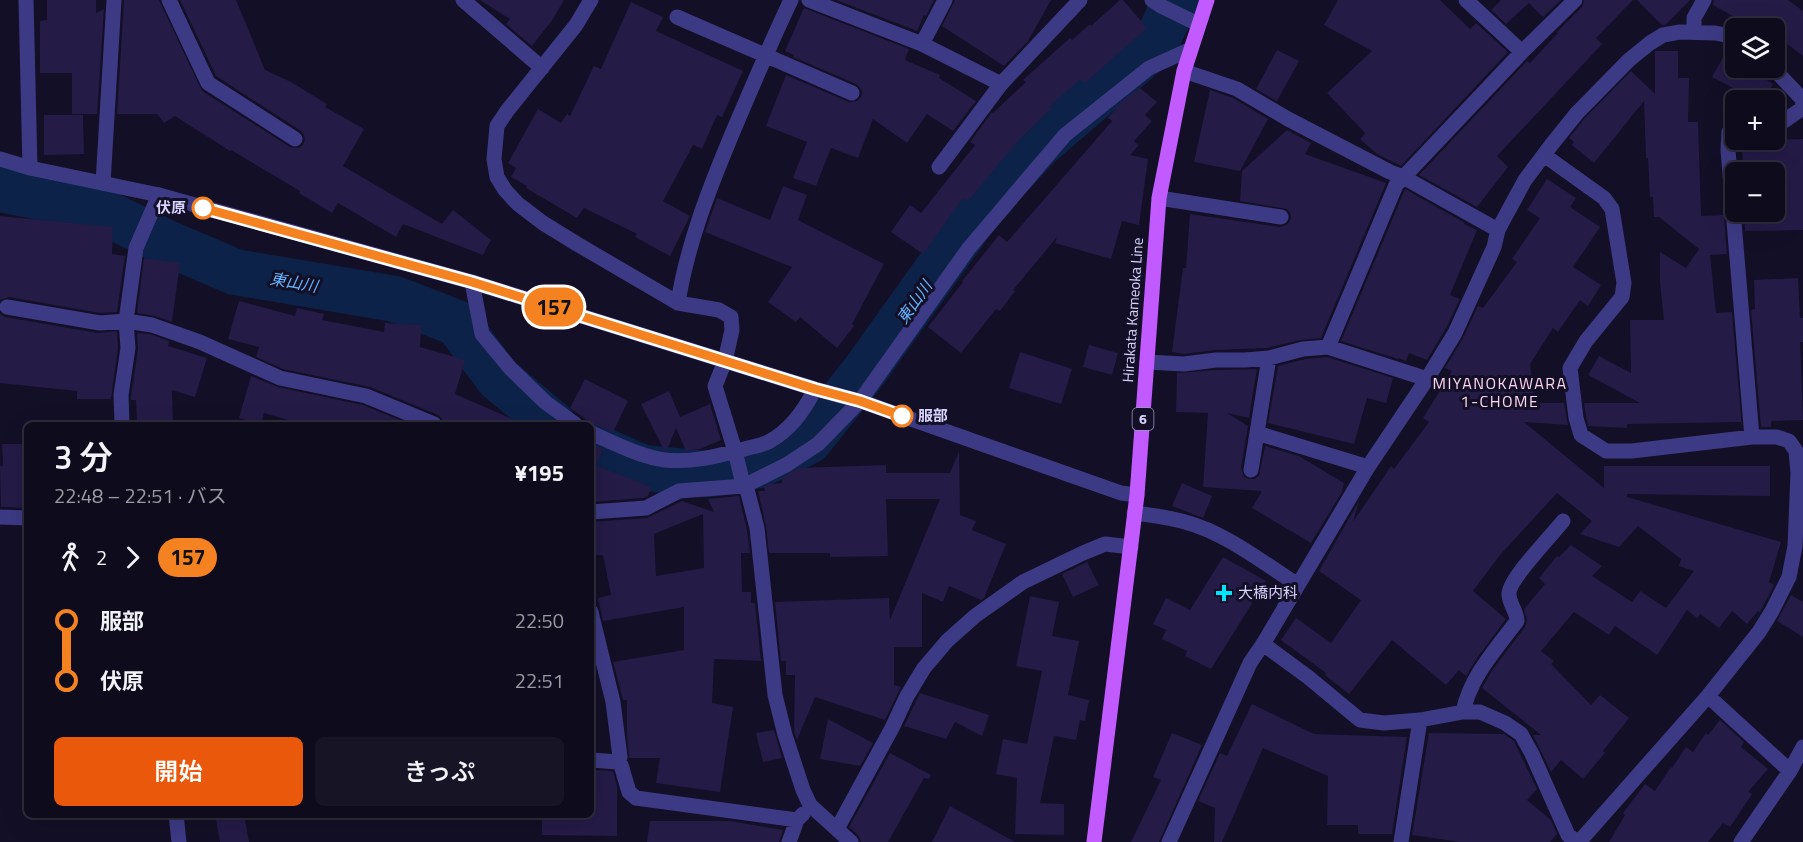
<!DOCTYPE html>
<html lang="ja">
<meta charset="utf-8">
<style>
:root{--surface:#0e0b1c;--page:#171425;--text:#f1f3f6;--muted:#9b9ba3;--line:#2e2b3b;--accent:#ea580c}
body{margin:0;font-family:"Titillium Web","Noto Sans JP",sans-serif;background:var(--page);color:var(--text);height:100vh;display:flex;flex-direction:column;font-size:22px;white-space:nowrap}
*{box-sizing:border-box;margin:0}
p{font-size:20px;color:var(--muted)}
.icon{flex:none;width:33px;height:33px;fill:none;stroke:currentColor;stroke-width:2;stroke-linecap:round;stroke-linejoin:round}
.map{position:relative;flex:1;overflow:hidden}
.side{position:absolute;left:24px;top:422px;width:570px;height:396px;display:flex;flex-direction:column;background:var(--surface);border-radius:9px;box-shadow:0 6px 24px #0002,0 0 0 2px var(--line)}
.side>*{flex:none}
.badge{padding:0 12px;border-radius:20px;font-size:21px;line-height:39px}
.buttons{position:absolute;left:1725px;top:18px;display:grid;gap:12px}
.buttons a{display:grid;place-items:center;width:60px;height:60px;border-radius:9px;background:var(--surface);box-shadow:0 6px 24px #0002,0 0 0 2px var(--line);font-size:30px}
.map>.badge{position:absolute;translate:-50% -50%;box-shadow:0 0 0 3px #fff}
.legs{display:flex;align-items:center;gap:9px;height:66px;padding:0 30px;font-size:20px}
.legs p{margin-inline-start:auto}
.summary{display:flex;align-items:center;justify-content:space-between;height:102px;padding:0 30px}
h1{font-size:33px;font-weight:600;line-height:45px}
.button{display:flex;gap:12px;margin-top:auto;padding:12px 30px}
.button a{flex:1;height:69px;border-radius:9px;background:var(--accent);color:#fff;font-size:24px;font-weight:600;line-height:69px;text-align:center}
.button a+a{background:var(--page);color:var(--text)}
ul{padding:0 30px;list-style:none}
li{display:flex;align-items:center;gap:21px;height:60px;font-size:22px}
li i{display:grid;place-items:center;width:9px;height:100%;margin:0 8px;background:currentColor}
li i::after{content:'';width:15px;height:15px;margin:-8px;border:4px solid;border-radius:50%;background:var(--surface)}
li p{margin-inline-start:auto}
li:first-child i{background:linear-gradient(#0000 50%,currentColor 0)}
li:last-child i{background:linear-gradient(currentColor 50%,#0000 0)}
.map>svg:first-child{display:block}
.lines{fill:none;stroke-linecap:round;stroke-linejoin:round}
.river{stroke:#0c2248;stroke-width:46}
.building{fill:#241b47;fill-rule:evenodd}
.minor{stroke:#3d3a85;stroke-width:15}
.tertiary{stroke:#3d3a85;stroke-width:15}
.primary{stroke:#c25bff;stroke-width:15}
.line-1-casing{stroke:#fff;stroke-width:14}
.line-1{stroke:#f58220;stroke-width:9}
.stop-1-dot{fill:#fff;stroke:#f58220;stroke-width:3}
.poi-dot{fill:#00e5ff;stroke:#130f26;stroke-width:2}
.labels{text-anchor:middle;stroke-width:6;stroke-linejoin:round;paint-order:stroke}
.shield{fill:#130f26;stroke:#9e99be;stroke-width:1.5}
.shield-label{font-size:14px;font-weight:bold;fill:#d9d4ff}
.stop-label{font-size:15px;font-weight:bold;fill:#d9d4ff;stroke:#130f26;text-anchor:end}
.street-label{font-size:15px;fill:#d9d4ff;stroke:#130f26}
.poi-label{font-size:15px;fill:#d9d4ff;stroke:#130f26;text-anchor:start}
.water-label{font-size:16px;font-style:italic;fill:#62b6ff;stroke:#130f26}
.neighbourhood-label{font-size:16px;letter-spacing:1.5px;fill:#ffd6f0;stroke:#130f26}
</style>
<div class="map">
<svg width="1803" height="842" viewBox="0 0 1803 842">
<rect width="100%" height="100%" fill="#130f26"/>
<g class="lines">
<!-- river -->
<path class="river" d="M0,189L95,208L167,243L235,272L395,299L457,323L498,378L553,424
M591,445L644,468L707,474L759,465L809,441L864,372L984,204L1039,145L1155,45L1176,0"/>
</g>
<!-- building -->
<path class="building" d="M47,0H96V13L104,9L97,114H72V73H40V21L47,20Z
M124,0H159L202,91L290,147L299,148L303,145L305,140L304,135L301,131L216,76L180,0H236L265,70L291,82L327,104L325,107L364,129L343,166L442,224L453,210L491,240L483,255L403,224L396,237L338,203L332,213L299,193L300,191L231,150L230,151L175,116L164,123L157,114H117Z
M480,0H564L553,19L532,46L506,24L510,19Z
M836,0H934L926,16L924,15L917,31Z
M955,0H1051L1028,41L1004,66L942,26Z
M1120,0H1123L1147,28L1085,83L1081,79L1049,107L1051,109L1021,138L967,202L963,198L923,254L891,232L910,205L921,213L975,145L970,142L992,112L993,113L1026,82L1023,80L1070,38L1072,40L1090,24L1091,26Z
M1338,0H1440L1470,29L1476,23L1508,52L1401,166L1377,154L1360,139L1365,133L1327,93L1372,51L1324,25Z
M1501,0H1561L1543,17L1529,3L1506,24L1491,10Z
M1584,0H1633L1596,38L1602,44L1497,156L1508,167L1477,207L1419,175L1527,61L1530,63L1558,33L1557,32L1582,7Z
M1637,0H1690L1665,25H1662Z
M1714,0H1788L1803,11V56L1774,34V28H1754L1713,5Z
M631,2L663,17L656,31L743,71L722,117L717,115L702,149L693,145L663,201L690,216L670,256L635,237L637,234L584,208L577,218L526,188L527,186L511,177L516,168L508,163L538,109L561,123L567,114L570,116L594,66L601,69Z
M804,8L909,49L905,60L940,75L939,78L976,101L953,131L927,114L907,143L873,119L858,158L831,148L816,186L793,178L807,142L766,126L786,75L849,102L857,101L861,97L862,92L860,88L856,84L793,57L794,55L785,51Z
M1277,50L1299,61L1277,101L1256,89Z
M1655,51H1678V78H1689L1688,122H1698L1701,216L1724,215L1727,254L1710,255L1716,313L1732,312L1742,428L1741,422L1627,424V428L1588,426L1586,416L1584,403H1640L1588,375L1599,356L1631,373L1630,320H1664L1660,282V252L1686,268L1699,249L1659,217H1654L1653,197H1650L1648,158H1646L1644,101L1594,163L1572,145L1574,142L1569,138L1584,119L1631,71L1655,94Z
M1724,56L1736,62V68H1747L1773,84L1765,100H1756L1712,77Z
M1140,88L1157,102L1145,115L1152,121L1134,141L1139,145L1130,155L1148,159L1139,225L1122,221L1111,259L1055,243L1057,237L1013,290L1015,291L1000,311L996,309L961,353L928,327L963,282L962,281L999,235L1007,242L1112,121L1108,118L1121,102Z
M1210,90L1233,98L1268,119L1240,171L1194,162Z
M44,115H83L84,154L44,155Z
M1287,130L1311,143L1305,154L1386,183L1321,338L1301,340L1267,348L1215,350L1184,354L1172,352L1183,268H1186L1190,214L1280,227L1288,224L1291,218L1290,213L1287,209L1240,201L1242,171Z
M1803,139V230L1745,231L1744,212H1774V172H1743L1742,141Z
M1547,179L1576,198L1570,207L1600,227L1573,267L1601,285L1588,306L1580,300L1558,332L1553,328L1530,364L1535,403H1564L1568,425L1524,422L1604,488V466H1770V496L1627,494V497L1781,542L1769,582L1774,585L1760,612L1758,611L1747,624L1732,611L1719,628L1700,614L1697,618L1687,610L1657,655L1615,626L1609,635L1574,612L1541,651L1554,661L1551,664L1591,705L1600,695L1629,718L1603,751L1605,753L1583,779L1561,760L1551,772L1533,735H1541L1482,688L1493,669L1525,627L1527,620L1524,609L1545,584L1539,578L1557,556L1559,557L1571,545L1602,566L1592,576L1632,602L1640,591L1666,608L1694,571L1679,566L1681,559L1638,526L1619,547L1580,534L1592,521L1557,493L1500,555L1473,591L1506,619L1477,658L1466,676L1459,670L1446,685L1392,640L1349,694L1325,675L1326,673L1281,640L1296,618L1331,643L1361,600L1319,571L1359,501L1353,522L1391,466L1394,469L1429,422L1423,418L1452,371L1445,368L1463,338L1478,306L1483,308L1517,262L1512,259L1540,218L1527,210Z
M783,186L807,195L798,220L884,264L852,324L854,326L837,348L800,317L796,322L768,302L792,267L705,232L717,198L770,220Z
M1405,189L1465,223L1464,224L1477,230L1450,295L1460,299L1446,328L1427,360L1409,353L1406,361L1398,358V359L1341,341Z
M0,216L113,227L112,254L125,256L117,312L100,313L9,297L0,300Z
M144,258L180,263L172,322L155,316L137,313Z
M1798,278L1800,318H1803V342H1800L1803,420L1771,421V427H1761L1751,310L1755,309L1754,280Z
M239,301L295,316L297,308L324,314L322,320L384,332L385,323L421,325L420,347L465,360L455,394L524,424H444L442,419L438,415L370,387L283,369L256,357L259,347L228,339Z
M0,314L5,317L98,333L117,331L118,348L111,399H77V391L0,383Z
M137,333L150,334L169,341L168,346L207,358L195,397L172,390L173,424H137L136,400H131V396L138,349Z
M1089,345L1118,353L1112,375L1083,367Z
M1020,352L1072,369L1061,404L1009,388Z
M1327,357L1393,378L1386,403L1367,398L1354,444L1268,423L1278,366L1305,359Z
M1257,369L1249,418L1227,413L1248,426L1241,468L1244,477L1249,479H1254L1259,476L1265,446L1299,456L1344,483L1342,492L1311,543L1252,508L1262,491L1203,487L1208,413L1176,412L1177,373L1217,370Z
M251,376L278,387L363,405L410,424H302L264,413L261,424L239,418Z
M585,379L628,401L613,432L591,423L570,408Z
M669,391L680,417L710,404L721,440L700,449L686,451L676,428L667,450H664L641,404Z
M2,444H27V508L1,507L0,466H3Z
M591,444L604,449L595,465L651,487L648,496L643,498L591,502Z
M959,452L960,515L976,521L972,530L1006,544L984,598L981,600L949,586L943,602L922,593V647H894V685L901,687L885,720L815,697L797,740L794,731L795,675H786V661H781L775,602L889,598L890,620L940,499H886L888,556L830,557V553H769L766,526L758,491H765L764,487L770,484L782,483V478L799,468L886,465V473H950Z
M1182,483L1212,496L1203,518L1172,506Z
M739,496L747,530L750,553H741L742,592H751V603H755L761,661L741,660L740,658V660L714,659L712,703L733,707L720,792L656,783L660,758H629L627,735V700H623L613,662L684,650V607L603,621L598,598L611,595L603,555H591V522L647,518L682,501L714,512L708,499ZM703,514L704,568L656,576L654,534Z
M1223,557L1266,581L1211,669L1185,656L1187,651L1162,639L1166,630L1153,624L1166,598L1190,610Z
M1087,562L1099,585L1073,597L1062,574Z
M1791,595L1803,602V637L1777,621Z
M1030,596L1059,602L1052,636L1079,641L1068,695L1089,700L1085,721L1080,720L1076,740L1054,736L1040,803L1064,804V835L1015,834L1017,778L996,774L1003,739L1027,744L1042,671L1016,666Z
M920,693L989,715L982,736L955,722L946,739L904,726Z
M1252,704L1314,734L1407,737L1392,834H1358V825H1327L1328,776L1263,748L1222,842H1214L1215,808L1198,801L1220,753L1227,756Z
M828,719L873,743L860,766L820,759Z
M1720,720L1744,742L1741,747L1768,769L1748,792L1752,794L1730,827L1723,823L1708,842H1609L1625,815L1623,813L1645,784L1655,791L1671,767L1672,768L1686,747L1693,752L1706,733L1708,735Z
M774,730L782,758L763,762L756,733Z
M1172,733L1202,745L1159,842H1131L1161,780L1153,777Z
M1429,733L1504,734L1514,741L1537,789L1527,800L1551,820L1557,834L1550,842H1461L1412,835Z
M890,753L931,775L929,779L924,778L888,842H861L858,835L849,827Z
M591,770L613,771L617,786V836L542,835V814H591Z
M950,806L1015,842H932Z
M215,814H244L249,842H220Z
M650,821H730L783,830L779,842H647Z"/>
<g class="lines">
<!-- minor -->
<path class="minor" d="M26,0L30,168
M169,0L208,83L295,139
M463,0L542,68
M591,0L576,25L507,111L497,126L494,159L497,177L505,190L518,204L543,223L577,244L678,303L719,310L731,317L732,330L725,361L715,386L735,451L742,480L748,493L757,528L775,695L785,735L803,790L810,805L851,842
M809,0L922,44L1001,84
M1152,0L1161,6L1198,24
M1466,0L1522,52
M677,17L852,93
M1694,32V18L1704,0
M922,44L945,0
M1773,68L1802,99L1803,107
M1184,71L1237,89L1288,119L1390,172L1403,177L1498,230
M1774,122L1784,121L1803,108
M1736,126L1729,132L1728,150L1752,437
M1544,155L1604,198L1612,209L1624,283L1622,297L1586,341L1570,368L1576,418L1581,435L1606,451H1632L1752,437H1777L1789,441L1796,451L1798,473L1795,546L1789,577L1772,611L1759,632L1708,696L1579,842
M939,167L1001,84L1080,0
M103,183L114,0
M1159,198L1281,217
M472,282L482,334L510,368L545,402L575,424
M678,303C687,245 709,189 732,134C751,89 770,44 791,0
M7,307L100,323L126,321L152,325L200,342L280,378L366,396L434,424
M1328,347L1396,185L1522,52L1575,0
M1147,362L1184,364L1216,360H1245L1269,358L1303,349L1328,347L1427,379
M122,424L121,395L128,348L126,321L136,248L159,195
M591,433C614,443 641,457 665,460C694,463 721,455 748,448C755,446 764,445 770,441C790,430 805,409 815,389
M1257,433L1368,467
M1251,470L1269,358
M591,512L646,508L679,491L744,486L786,465L818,444L860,401L969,248L1065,135L1149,68L1191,49
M1134,513C1151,515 1168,517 1185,522C1226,533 1262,562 1298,585
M0,517L27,518
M591,612L613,702L620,757L618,762
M1263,644L1308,677L1360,720L1384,723L1420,720L1463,712H1480L1505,723L1521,734L1532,754L1568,835L1577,842
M1708,696L1790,771
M1463,712C1470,677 1496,649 1517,621C1517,611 1509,604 1509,594C1508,580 1553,534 1563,521
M591,760L618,762L621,765L629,792L636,798L797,820
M176,814L179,842
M837,829L892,728L907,696L924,668L947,641L975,616L1023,582L1083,553L1105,544L1131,547
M789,842L797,820L803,814
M1169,842L1250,663L1263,644L1368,467L1427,379L1455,333L1494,247L1498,230L1506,215L1525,180L1552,144L1577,113L1629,60L1650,43L1663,35L1680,32L1715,33L1736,37
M1401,842L1420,720
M1741,842L1790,771L1803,747"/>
<!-- tertiary -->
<path class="tertiary" d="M0,159L30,168L159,195L472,282L815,389L860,401L1121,493L1137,495"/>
<!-- primary -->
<path class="primary" d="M1094,842L1137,495L1159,198L1184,71L1207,0"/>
</g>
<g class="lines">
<defs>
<path id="line-1" d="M203,208L472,282L815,389L860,401L902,416"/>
</defs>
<!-- line-1 casing -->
<use href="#line-1" class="line-1-casing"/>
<!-- line-1 -->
<use href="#line-1" class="line-1"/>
</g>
<!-- markers -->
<g class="stop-1-dot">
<circle cx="203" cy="208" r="10"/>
<circle cx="902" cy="416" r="10"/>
</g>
<path class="poi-dot" d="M1221 584h6v6h6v6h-6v6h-6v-6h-6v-6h6z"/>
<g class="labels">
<!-- shield labels -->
<rect class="shield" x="1132.5" y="408" width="21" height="22" rx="4.5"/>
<g class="shield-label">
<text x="1143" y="424">6</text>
</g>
<!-- stop labels -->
<g class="stop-label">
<text x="186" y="213">伏原</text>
<text x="918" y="421" text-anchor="start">服部</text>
</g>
<!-- street labels -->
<g class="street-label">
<text transform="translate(1133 310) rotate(-86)" y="5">Hirakata Kameoka Line</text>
</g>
<!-- poi labels -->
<g class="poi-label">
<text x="1238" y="598">大橋内科</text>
</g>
<!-- water labels -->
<g class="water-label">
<text transform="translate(294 282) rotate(10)" y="6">東山川</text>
<text transform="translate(914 302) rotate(-55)" y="6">東山川</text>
</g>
<!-- neighbourhood labels -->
<g class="neighbourhood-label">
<text x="1500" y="389">MIYANOKAWARA<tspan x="1500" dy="18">1-CHOME</tspan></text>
</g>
</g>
</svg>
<div class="buttons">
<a><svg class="icon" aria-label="layers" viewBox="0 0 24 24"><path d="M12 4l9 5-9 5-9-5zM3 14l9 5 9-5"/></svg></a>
<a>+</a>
<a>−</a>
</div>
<b class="badge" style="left:554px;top:307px;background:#f58220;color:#111">157</b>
<section class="side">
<div class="summary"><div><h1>3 分</h1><p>22:48 – 22:51 · バス</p></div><b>¥195</b></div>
<div class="legs"><svg class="icon" aria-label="walk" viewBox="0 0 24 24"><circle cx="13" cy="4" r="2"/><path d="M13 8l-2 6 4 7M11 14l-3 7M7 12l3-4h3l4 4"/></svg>2<svg class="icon" aria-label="forward" viewBox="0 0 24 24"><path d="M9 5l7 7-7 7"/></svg><b class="badge" style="background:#f58220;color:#111">157</b></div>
<ul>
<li><i style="color:#f58220"></i><b>服部</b><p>22:50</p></li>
<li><i style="color:#f58220"></i><b>伏原</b><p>22:51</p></li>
</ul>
<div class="button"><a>開始</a><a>きっぷ</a></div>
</section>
</div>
